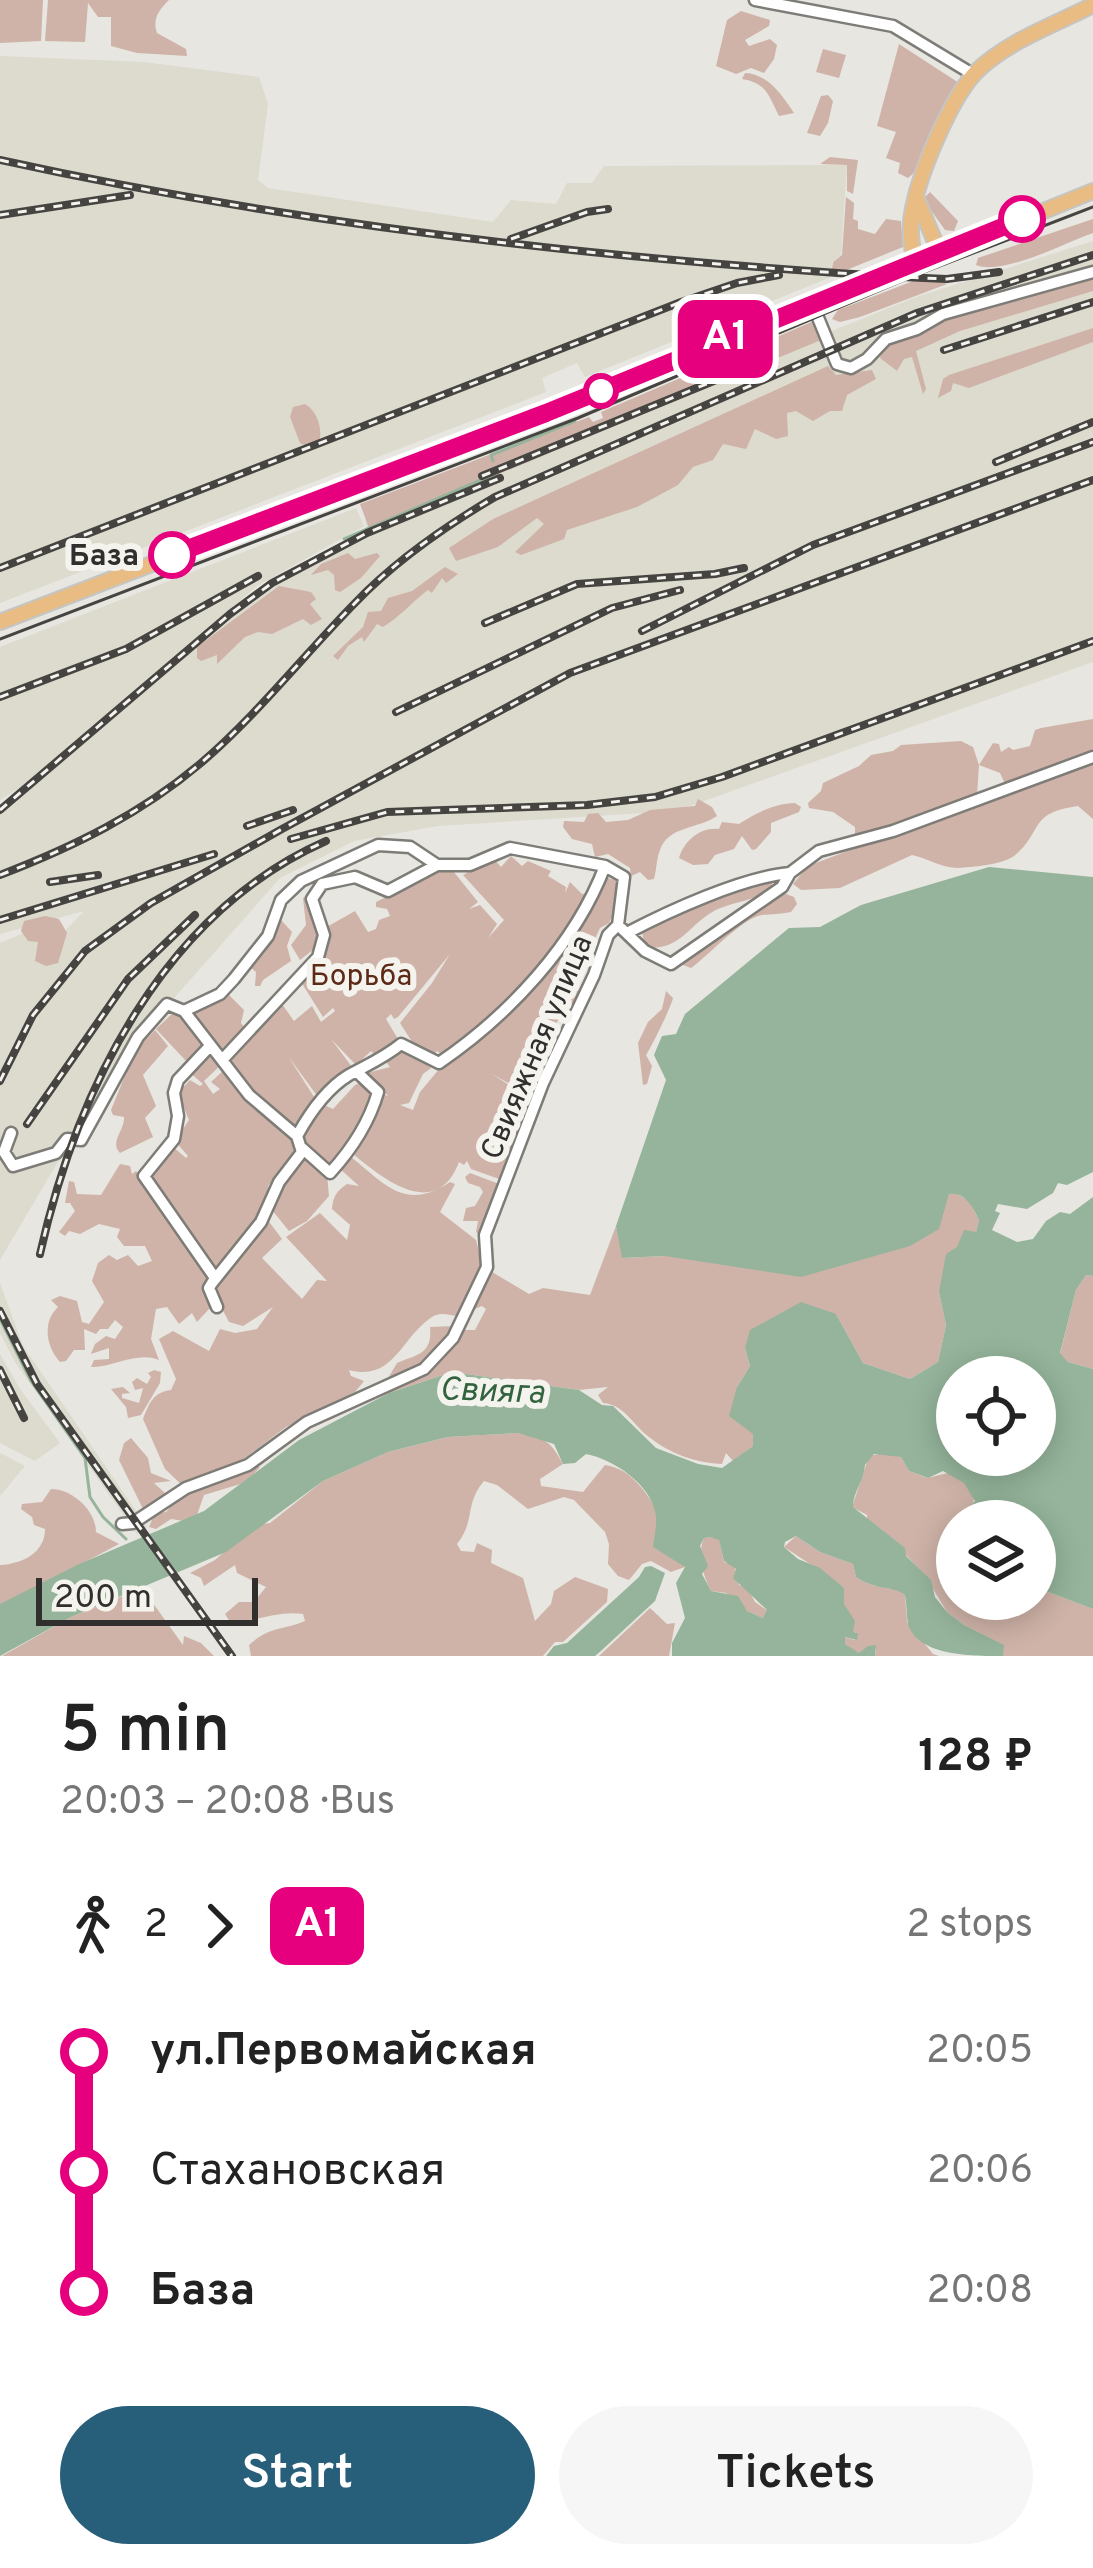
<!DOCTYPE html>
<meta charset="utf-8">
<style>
:root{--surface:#fff;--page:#f6f6f6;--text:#222;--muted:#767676;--accent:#275e79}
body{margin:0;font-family:Overpass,sans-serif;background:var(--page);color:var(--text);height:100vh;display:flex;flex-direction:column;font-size:45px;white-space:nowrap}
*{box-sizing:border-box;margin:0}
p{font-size:39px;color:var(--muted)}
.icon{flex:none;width:66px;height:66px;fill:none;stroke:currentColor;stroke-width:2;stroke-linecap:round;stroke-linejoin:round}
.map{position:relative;height:1656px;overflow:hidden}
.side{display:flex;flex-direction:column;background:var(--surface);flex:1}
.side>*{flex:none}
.badge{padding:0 24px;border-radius:18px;font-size:42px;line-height:78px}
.controls{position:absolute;left:936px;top:1356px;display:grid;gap:24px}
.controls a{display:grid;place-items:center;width:120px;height:120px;border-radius:50%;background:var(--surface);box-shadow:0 6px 30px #0003;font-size:60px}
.scale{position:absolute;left:36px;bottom:30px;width:222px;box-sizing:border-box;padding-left:12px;border:6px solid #302f2d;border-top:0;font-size:33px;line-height:42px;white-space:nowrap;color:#302f2d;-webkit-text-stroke:9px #f5f3ee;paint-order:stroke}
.map>.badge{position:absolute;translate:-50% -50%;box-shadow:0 0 0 6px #fff}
.legs{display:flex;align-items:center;gap:18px;height:132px;padding:0 60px;font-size:39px}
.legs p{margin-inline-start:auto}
.summary{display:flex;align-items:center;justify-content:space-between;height:204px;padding:0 60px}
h1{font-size:66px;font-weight:600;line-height:90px}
.primary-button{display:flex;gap:24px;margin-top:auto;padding:24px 60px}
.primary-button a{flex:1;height:138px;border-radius:72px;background:var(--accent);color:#fff;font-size:48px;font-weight:600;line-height:138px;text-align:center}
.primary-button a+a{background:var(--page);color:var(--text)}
ul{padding:0 60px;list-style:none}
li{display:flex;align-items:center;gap:42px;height:120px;font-size:45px}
li i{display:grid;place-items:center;width:18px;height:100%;margin:0 15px;background:currentColor}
li i::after{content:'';width:30px;height:30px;margin:-15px;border:9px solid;border-radius:50%;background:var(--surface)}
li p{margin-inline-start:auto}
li:first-child i{background:linear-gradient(#0000 50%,currentColor 0)}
li:last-child i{background:linear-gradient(currentColor 50%,#0000 0)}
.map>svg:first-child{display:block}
.built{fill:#dddace}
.green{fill:#cfb3a8}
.water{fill:#95b49b;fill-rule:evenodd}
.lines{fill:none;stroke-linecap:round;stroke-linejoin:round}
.stream{stroke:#95b49b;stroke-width:3}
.minor-casing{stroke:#7e7c77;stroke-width:15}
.major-casing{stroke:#c5c5c4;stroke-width:18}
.minor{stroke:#fff;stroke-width:10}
.major{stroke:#e8bc82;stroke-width:14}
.tram{stroke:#454441;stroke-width:3}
.rail-casing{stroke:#454441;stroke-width:8}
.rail{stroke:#f5f3ee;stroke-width:3;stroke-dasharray:9;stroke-linecap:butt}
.line-1-casing{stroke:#fff;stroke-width:27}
.line-1{stroke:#e6007e;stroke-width:18}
.stop-1-dot{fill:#fff;stroke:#e6007e;stroke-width:6}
.labels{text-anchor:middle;stroke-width:12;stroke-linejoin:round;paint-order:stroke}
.stop-label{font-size:30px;font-weight:bold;fill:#302f2d;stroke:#f5f3ee;text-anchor:end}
.park-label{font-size:30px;fill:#5c2a16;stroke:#f5f3ee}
.street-label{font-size:30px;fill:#302f2d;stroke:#f5f3ee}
.water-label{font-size:33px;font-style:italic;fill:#32633f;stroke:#f5f3ee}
</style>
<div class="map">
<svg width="1093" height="1656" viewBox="0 0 1093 1656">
<rect width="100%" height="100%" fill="#e7e6e0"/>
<!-- built -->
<path class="built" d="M0,56L144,62L259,77L268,104L258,180L268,188L493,222L511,200L556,204L567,183H592L604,166L847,165L841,255L832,262L831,277L585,377L577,363L542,378L546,392L0,603Z
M1093,241V662L676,811L438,826L354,841L280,878L115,1065L0,1260V943L41,926L44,953L84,911L0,934V805L19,788L0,800V647L356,508L364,526L257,586L143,684L249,595L367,528L365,519L916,297Z
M0,1283L23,1346L147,1527L137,1534L15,1362L0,1333Z
M0,1354L20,1389L60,1443L35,1461L0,1443Z
M0,1453L25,1466L0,1496Z"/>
<!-- green -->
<path class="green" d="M0,0H43L41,41L0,43Z
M48,0H169C159,10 152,19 157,33L186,49L187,56L137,53L111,46V17H98L88,3L85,42L45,41Z
M741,11L770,20L769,26L745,40L749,46L770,39L777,45L774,59L764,73L751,68L736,74L716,66L727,20Z
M899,44L959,83L921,167L908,178L898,173L900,163L886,158L896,132L877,126Z
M823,49L846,55L839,78L816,72Z
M745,73C769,74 783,97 794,113L779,116C769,96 767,83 742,79Z
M828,95L833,101L828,123L820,136L807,133L821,96Z
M830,157L858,160L853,194L847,191V165L820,164Z
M930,192L958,221L954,231L945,230L923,199Z
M846,197L854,203L853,219L858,221V229L875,234L886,219L901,221L903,247L844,271L832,269L833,262L842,255Z
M1093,219V233C1064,243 1003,276 976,265L978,258Z
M929,275L947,284L860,317L840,322L832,319L838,310Z
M1093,279V291L960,331L916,351L926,389L923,394L912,357L904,359L897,371L880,358C891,321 1053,285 1093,279Z
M814,321L821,340L369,528L360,504L589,417L593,422L603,418L601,412Z
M1093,328V342L969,388L953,383L951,391L938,398L943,379L949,375Z
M828,366L836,375L872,370L876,379L847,395L842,411H830L813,421L796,411L787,413L788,436L776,439L755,429L746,449L723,444L713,460L693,467L678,485L637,507L567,530L564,539L521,555L515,552L544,524L537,518L498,547L456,561L449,548L493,519Z
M305,404C318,411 324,432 318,445L310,448L300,443L290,417L293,407Z
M348,553L355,559L377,553L380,556L361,578L340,592L335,590L334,575L328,570L311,575L321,564Z
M445,567L458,574L446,583L442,578L432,593L428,590C412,602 401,616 383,627L377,624L364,642L362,637L348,646L338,660L333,656L363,627L368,612L381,611L388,598L412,591Z
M279,586L311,592L316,599L310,604L322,619L311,625L303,619L272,634L258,632L245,637L217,664V655L201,661L197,658V647Z
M1093,719V754L1005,784L1000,773L979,765L993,743L999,744L1001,752L1009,747L1013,750L1030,746L1035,730L1041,728Z
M961,741L973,747L979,765L977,796L861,839L855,836V827L833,812L809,808L808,803L821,791L823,783L859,766L871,755L893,751L901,745Z
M1093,758V819L1078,806C1027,813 1044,832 1014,856C1002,865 972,867 958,868C942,868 927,858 912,855L840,888L801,890L793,884L808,866Z
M698,799L712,807L717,816C698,829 668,826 660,850C656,860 657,868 654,879L648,880L640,872L631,876L630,868L608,854L595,857L592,844L572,839L563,827L564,821L584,822L588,814L598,813L606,822L628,820L650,810L695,806Z
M795,803L801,807L799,812L771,823V832L756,849L752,850L742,836L734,849L715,855L708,864L693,865L679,858C684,841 700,827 719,829L722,822L739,824C756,813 773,804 795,803Z
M511,856L522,866L528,861L551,871L548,876L566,887L565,893L570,882L582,894L589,893L583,912L498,1010L441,1054L437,1051L431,1057L414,1045L400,1023L432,983L450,954L398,1017L394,1019L391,1014L386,1019L398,1039L378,1059L371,1051L356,1065L331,1039L352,1067L318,1097L288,1056L316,1100L295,1127L264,1106L229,1060L282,1004L294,1021L312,1006L321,1022L335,1011L333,1008L323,1017L301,982L325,928L355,911L368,932L376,929L379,920L390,916L387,909L376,907V902L449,866L478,902L469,909L480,905L497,924L488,938L504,920L463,875L494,859L501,867Z
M605,877L617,881V906L609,923L600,928L572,988L579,992L570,1011L564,1008L533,1071L519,1089L490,1073L525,1095L513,1120L523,1125L502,1180L471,1169L467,1161L464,1165L459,1162C436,1222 383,1179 352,1153L382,1094L388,1096L367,1073L390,1067L386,1062L398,1051C412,1052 421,1059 431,1068L423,1074L409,1103L400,1105L413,1110L420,1092L445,1062L524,992Z
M761,882H772V886C754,904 730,900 709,914C688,928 680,947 652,948L644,943L642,931L655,922Z
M783,893L794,897L797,904L791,912C781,914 771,914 762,915C742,918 707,957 691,968L683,965L680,961Z
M308,895L323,942L300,960L291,945L306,925L303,898Z
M45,916L59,919L67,933L58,963L46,966L35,961L38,942L28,941L21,931L24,921Z
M281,920L292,932L287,946L291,961L263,980L260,986H255L256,972L250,967Z
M666,991L673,998C672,1005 651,1048 646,1055L652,1066L647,1084L643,1085L638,1043L648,1022L662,1009Z
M226,992L244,1010L241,1023L248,1031L219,1051L189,1011Z
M176,1010L205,1043L188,1063L156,1029Z
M155,1030L168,1046L143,1075L156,1106L145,1118L153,1137L120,1153C109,1142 125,1130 124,1117L113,1115L111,1110L135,1051Z
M213,1051L223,1063L204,1081L213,1094L220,1089L211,1082L226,1068L300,1147L268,1186L272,1197L268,1206L216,1272L147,1177L173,1147L186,1158L188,1156L175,1141L189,1120L178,1093L190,1080L200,1086L203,1084L188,1071Z
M363,1082L373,1090L369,1112L332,1170L305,1145L302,1133L324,1105L333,1109L355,1085Z
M303,1155L327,1174L329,1196L307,1221L289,1231L272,1210L285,1177Z
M351,1157C385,1184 405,1212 450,1182L455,1184L440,1212L476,1240L483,1268L459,1316C450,1316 441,1311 432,1317C401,1337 394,1382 349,1370L351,1376L364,1381L355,1392L286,1427L234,1466L183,1486L165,1469L143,1419C149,1404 153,1392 171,1390L176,1379L159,1339L173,1331L209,1351L220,1329L235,1333L257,1329L273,1307L243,1326L229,1322L211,1288L267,1219L282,1239L262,1258L302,1299L317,1280L327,1281L286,1237L320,1213L347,1240L350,1225L332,1209C333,1196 337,1191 347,1184L359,1186L339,1168Z
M120,1164L130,1166L132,1174L136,1171L146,1183L212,1277L204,1284L217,1309H209L197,1322L192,1313L179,1324L167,1307L156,1309L151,1339L159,1360C136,1351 113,1368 91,1367L94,1360L109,1359V1348L91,1354L95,1344L106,1336L115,1339L123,1327L115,1320L108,1329H100L96,1334L84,1329L85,1350H74L66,1361L60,1362C46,1347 42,1322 58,1307L51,1300L60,1296L77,1301L82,1322L89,1324L104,1302L92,1281L98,1263L109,1255L117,1260L128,1255L138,1266L152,1261L145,1246H124L117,1237L120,1229L99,1224L80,1234L69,1231L65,1236L59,1232L75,1211L70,1203H65L69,1181L74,1182L77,1194L101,1195Z
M470,1173L499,1184L480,1235L476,1232L478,1221H463L466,1208L475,1206L483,1192L480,1187L468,1183L465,1177Z
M956,1193L969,1201L979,1220L976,1232L939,1292L946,1325L938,1362L910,1379L863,1363L836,1314L745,1348L750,1366L737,1387L753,1434V1446L733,1461L726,1453L722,1464C696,1463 670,1454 649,1437C632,1424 625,1405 603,1403L598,1395L608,1387L579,1390L452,1372L389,1393L386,1389L412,1378L460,1330H475L486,1309L482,1306L475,1309L472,1303L492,1272L529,1294L543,1288L590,1295L616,1226L623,1258L665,1256L944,1208L949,1194Z
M1086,1275L1093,1276V1369L1068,1362L1060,1354L1076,1290Z
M453,1326C442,1356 417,1370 387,1380L397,1363C415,1355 433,1355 430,1327Z
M154,1370L161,1372L160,1383L141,1415L128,1418L126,1407L111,1389L123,1387L130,1393L122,1394V1398L139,1403L143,1388L135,1390L132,1382L137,1378L147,1384L151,1377L148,1373Z
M518,1433C547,1440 549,1439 563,1464L540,1479L541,1486L583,1492L605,1465C647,1470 667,1534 685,1567L671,1572L651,1561L642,1564L629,1580L618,1576L608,1564L609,1544L605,1532L574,1500L564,1497L528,1509L497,1485L484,1481C464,1505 476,1520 457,1544L461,1551L474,1552L477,1543L492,1550L491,1563L523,1578L535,1621L551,1604L554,1591L575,1577L608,1589L607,1602L563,1642H555L543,1656H251L249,1645C270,1626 281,1631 305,1621L303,1614C279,1610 255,1622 230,1622L225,1614L239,1602H254L266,1587L237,1573L235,1565L204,1586L201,1578L190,1573L215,1560L254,1525L270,1523L323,1481L388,1452L448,1437Z
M131,1438L148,1458L151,1473L171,1481L154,1483L166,1494L149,1509H143L119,1460L124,1443Z
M884,1453L901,1457L909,1471L927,1478L948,1473L965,1483L974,1497L973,1506L969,1507L975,1521H957V1599H1035V1587L1093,1609V1656H1003V1645L964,1625L947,1612L924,1574L884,1532L867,1520V1515L852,1507L869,1456Z
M252,1465L260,1467L247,1482L204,1495L197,1515L184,1521L171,1519L156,1529L149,1527L155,1513L166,1512L177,1499L193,1490L227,1479Z
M51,1489C73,1489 96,1511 96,1532L119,1544L0,1607V1565C22,1564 45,1553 45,1529L34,1525L32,1517L21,1509L22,1504L42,1502Z
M796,1536L820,1552L853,1564L856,1577C877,1591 890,1584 905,1595L907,1622L933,1654L939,1656H875L876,1649L859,1654L845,1644V1637L855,1640L858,1633L853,1632L843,1604L844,1588C824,1573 804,1560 784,1547Z
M710,1537L719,1539L724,1562L734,1565L739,1585L747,1587L755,1602L768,1611L763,1618L747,1611L726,1593L711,1591C703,1576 697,1554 704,1538Z
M142,1588L183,1645L184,1636L201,1643L214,1656H2L71,1617Z
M650,1608L667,1624L675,1623L669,1656H599Z"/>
<!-- water -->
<path class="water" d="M989,867L1093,877V1172L1067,1185L1058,1183L1053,1193L1027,1209L998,1204L995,1211L1000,1213L992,1230L1017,1242L1033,1239L1046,1221L1060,1212L1070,1214L1093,1197V1276L1086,1275L1076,1290L1060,1353L1068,1362L1093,1369V1609L1035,1587V1521H975L967,1511L975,1501L964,1483L943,1471L928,1478L909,1471L901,1457L874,1454L865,1465C864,1481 853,1492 853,1507L905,1548L906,1556L931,1580L935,1597L947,1612L964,1625L1004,1645L1003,1656C970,1656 918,1656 908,1624C906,1614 907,1604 905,1595C891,1585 877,1591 856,1577L853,1564L820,1552L796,1536L785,1542L784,1547L798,1559L820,1568L844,1588V1604L855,1621L853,1632L858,1633L857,1640L845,1637V1644L859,1653L868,1646L876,1645L875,1656H672V1643L685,1618L676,1583L685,1567L653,1547C654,1538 657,1526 656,1517C653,1485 613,1459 586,1454L575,1463L563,1464L554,1444L518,1433L448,1437L388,1452L323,1481L226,1552L71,1617L0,1656V1604L77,1565L204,1511L299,1440L389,1393L452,1372L579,1390L602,1405L613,1406L656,1448L698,1464L722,1468L753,1446V1434L729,1416L737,1387L750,1366L745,1348L750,1330L801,1302L836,1314L863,1363L910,1379L938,1362L946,1325L939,1292L946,1254L957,1247L964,1230L976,1232L979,1220C973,1207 965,1192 949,1194L939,1229L910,1246L801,1277L665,1256L622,1258L616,1226L666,1080L654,1055L662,1036L676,1034L685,1014L789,928L820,927L861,905ZM1035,1377V1455H957V1377ZM710,1537L719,1540L724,1561L736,1569L733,1578L767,1610L763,1618L747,1611L738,1596L711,1591L702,1574L708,1566L700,1546L704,1538Z
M651,1566L665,1573L655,1601L602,1650L595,1656H546L554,1646L567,1643L639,1577L645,1567Z"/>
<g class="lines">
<!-- stream -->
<path class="stream" d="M493,461L491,455L575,421
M344,539L497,473
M0,1319L31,1381L85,1458L90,1497L103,1517L126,1539"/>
<defs>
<path id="minor" d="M755,0L893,26L974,75
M812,303L837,364L851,368L867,359L886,339L917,329L943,314L1093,272
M618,925L645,951L671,964L782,887L790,873L819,851L893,831L1093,757
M627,933C669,911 743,877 790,873
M184,1011L220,994L234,979L268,936L281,900L301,881L378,845L410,847L437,865
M210,1046L178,1080L174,1093L178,1116L174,1139L144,1176L215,1278
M223,1059L318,957L324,935L312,899L322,884L355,877L388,891L437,865H470L510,848L605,866
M11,1133L4,1152L13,1166L56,1153L67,1139L81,1140L138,1037L167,1004L184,1011L249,1095L297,1136
M302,1148L330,1173C352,1149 369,1123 378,1092L357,1072
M217,1307L209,1288L212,1283L261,1222L279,1182L302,1152L297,1136C309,1114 326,1089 349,1075C367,1065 384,1058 401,1044L439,1063C508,1016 575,945 605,866L624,877L618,925
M122,1524L133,1523L186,1488L248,1465L307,1422L424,1369L453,1338L487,1267L485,1235L543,1083L594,975L608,935L618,925"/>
<path id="major" d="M916,197L939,251
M914,261C912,246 909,229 912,214C918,176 951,96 978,70C1008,41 1056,24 1093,5
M0,622L546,413L1093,191"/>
</defs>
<!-- minor casing -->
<use href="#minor" class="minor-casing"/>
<!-- major casing -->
<use href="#major" class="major-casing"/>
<!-- minor -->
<use href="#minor" class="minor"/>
<!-- major -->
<use href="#major" class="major"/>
<!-- tram -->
<path class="tram" d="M0,639L578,418L911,277L1093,207"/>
<defs>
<path id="rail" d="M0,160C296,225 600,259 902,277L947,279L999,272
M0,215L130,195
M511,239L587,212L608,209
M944,350L1093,302
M996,462L1093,422
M482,476L721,378
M0,568L681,302L737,283L779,275
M485,623L577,584L715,574L744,568
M642,631L813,545L1093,442
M0,697L126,649L258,576
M396,712L612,608L680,590
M0,810L230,614L272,583L367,533L500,478
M247,826L293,810
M291,839L387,812L587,805L655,797L722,777L1093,641
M0,875C73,847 141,814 201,763C257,715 303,656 355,603C396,560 444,527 495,497L917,313L1093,255
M50,882L98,875
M0,920L214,854
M0,1081L33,1015L85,951L151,903L282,829L570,673L1093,480
M27,1124L128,979L195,915
M40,1254C77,1089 163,913 326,841
M0,1311L37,1384L232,1656
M0,1370L24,1418"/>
</defs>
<!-- rail casing -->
<use href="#rail" class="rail-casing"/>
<!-- rail -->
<use href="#rail" class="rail"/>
</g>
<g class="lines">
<defs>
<path id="line-1" d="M172,555L546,413L1022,219"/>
</defs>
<!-- line-1 casing -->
<use href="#line-1" class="line-1-casing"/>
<!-- line-1 -->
<use href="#line-1" class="line-1"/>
</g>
<!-- markers -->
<g class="stop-1-dot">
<circle cx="1022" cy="219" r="21"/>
<circle cx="601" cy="391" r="15"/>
<circle cx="172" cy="555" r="21"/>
</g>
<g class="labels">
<!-- stop labels -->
<g class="stop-label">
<text x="139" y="565">База</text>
</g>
<!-- park labels -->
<g class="park-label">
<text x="361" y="985">Борьба</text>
</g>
<!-- street labels -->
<g class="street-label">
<text transform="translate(536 1047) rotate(-67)" y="10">Свияжная улица</text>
</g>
<!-- water labels -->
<g class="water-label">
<text transform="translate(492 1389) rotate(2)" y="12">Свияга</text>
</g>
</g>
</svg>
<div class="controls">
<a><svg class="icon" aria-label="locate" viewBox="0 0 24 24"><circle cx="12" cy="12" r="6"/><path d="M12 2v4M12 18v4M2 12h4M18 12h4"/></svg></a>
<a><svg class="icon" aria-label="layers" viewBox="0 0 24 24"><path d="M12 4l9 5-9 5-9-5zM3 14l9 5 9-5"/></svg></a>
</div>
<div class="scale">200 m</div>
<b class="badge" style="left:725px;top:339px;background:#e6007e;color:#fff">А1</b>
</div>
<section class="side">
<div class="summary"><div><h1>5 min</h1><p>20:03 – 20:08 · Bus</p></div><b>128 ₽</b></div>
<div class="legs"><svg class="icon" aria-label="walk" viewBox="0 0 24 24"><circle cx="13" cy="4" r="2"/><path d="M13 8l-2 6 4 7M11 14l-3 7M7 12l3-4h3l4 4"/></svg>2<svg class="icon" aria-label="forward" viewBox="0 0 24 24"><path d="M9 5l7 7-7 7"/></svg><b class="badge" style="background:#e6007e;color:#fff">А1</b><p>2 stops</p></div>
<ul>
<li><i style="color:#e6007e"></i><b>ул.Первомайская</b><p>20:05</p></li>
<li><i style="color:#e6007e"></i><span>Стахановская</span><p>20:06</p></li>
<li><i style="color:#e6007e"></i><b>База</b><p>20:08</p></li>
</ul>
<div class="primary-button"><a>Start</a><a>Tickets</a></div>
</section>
